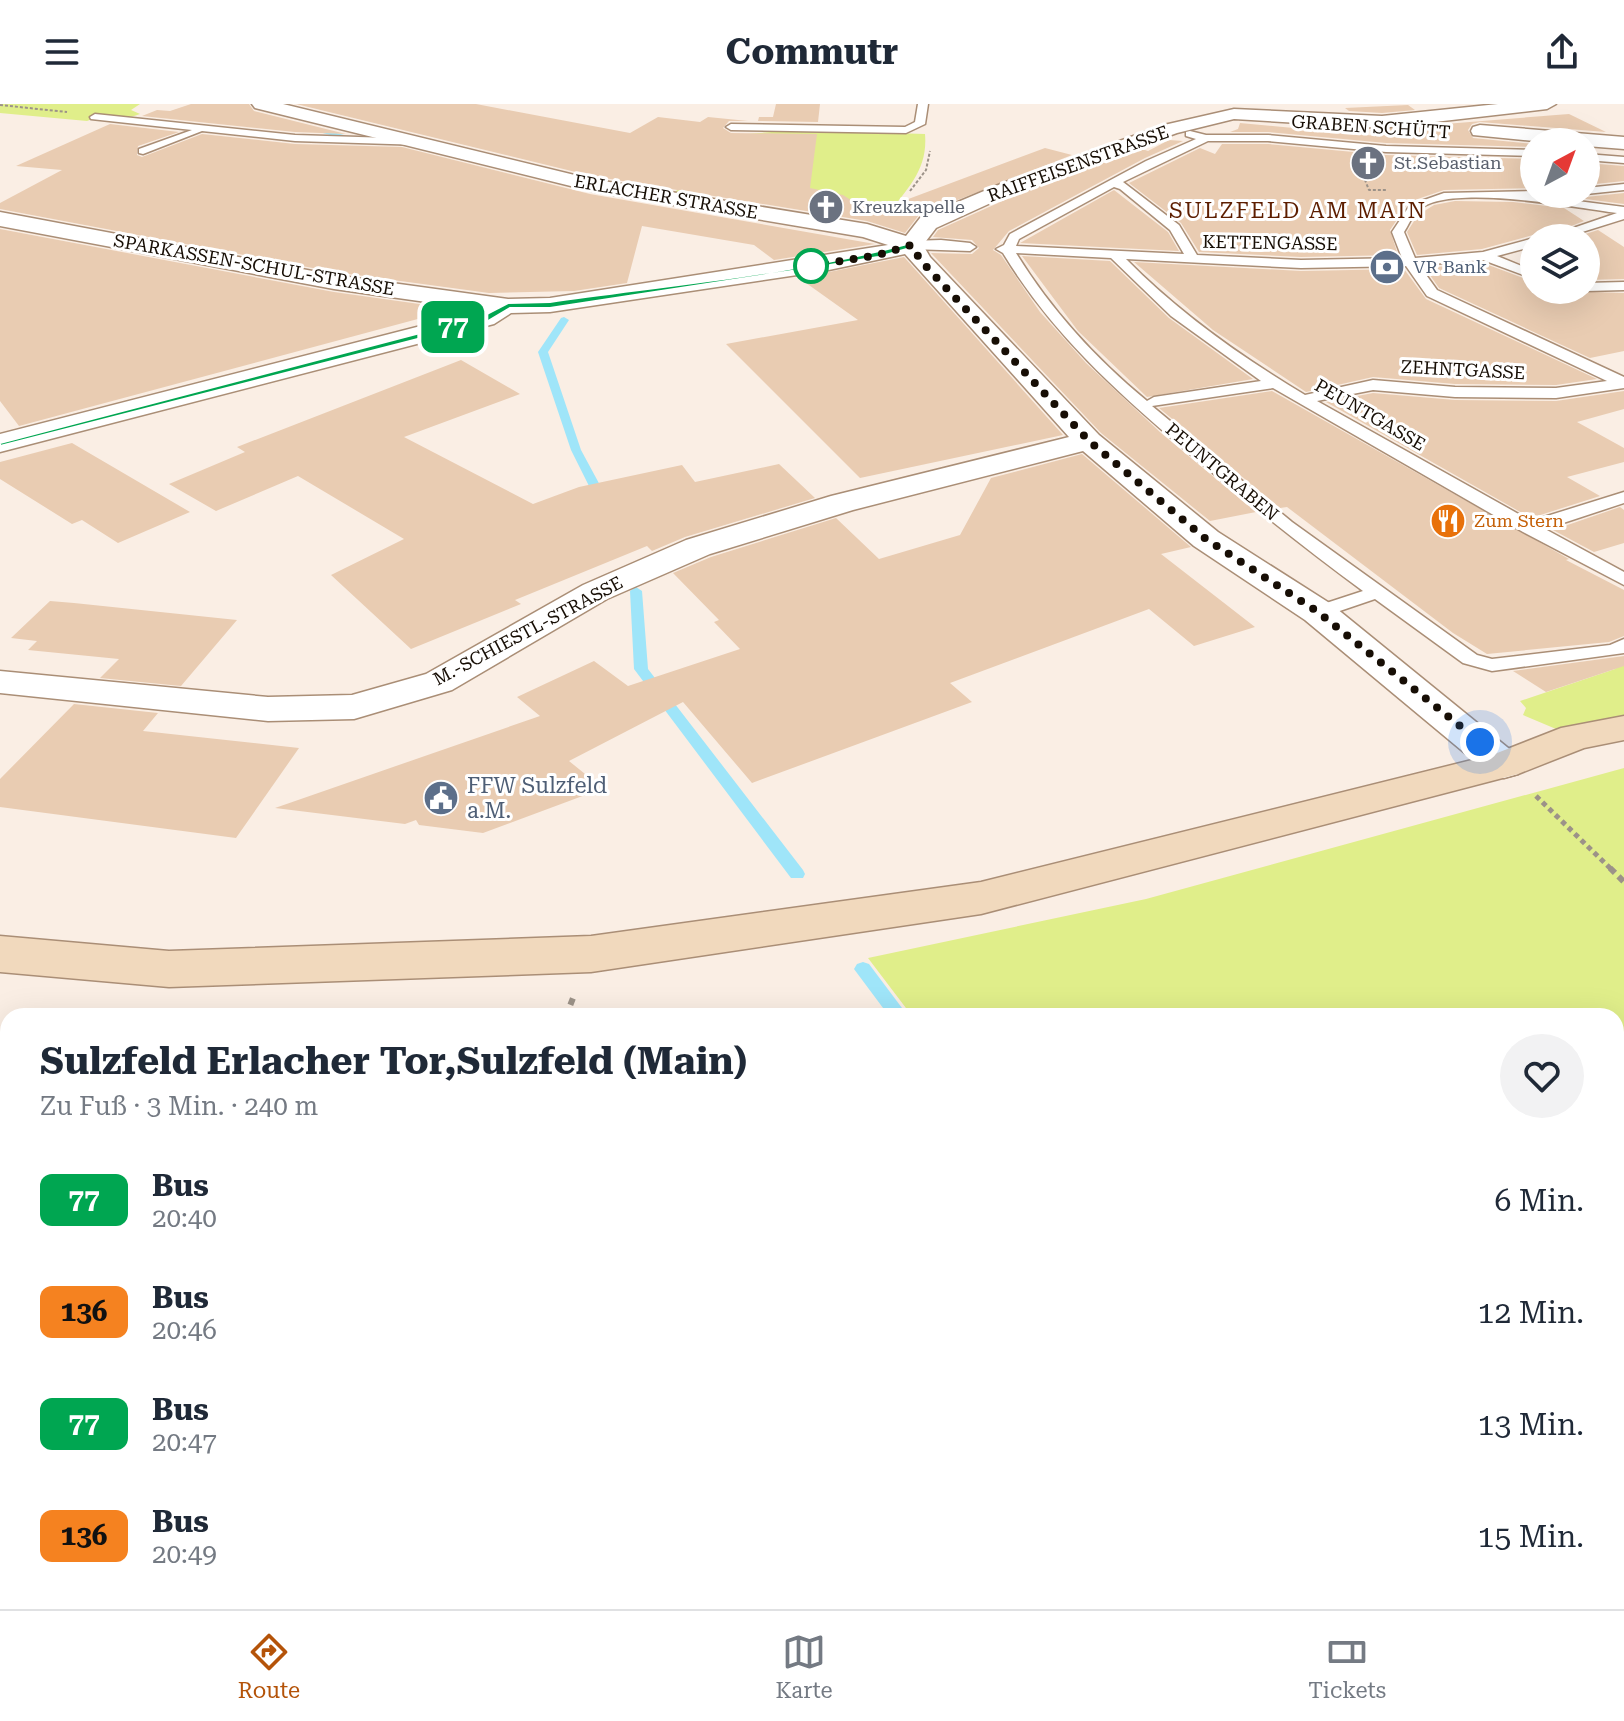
<!DOCTYPE html>
<html lang="de">
<meta charset="utf-8">
<style>
:root{--surface:#fff;--page:#f2f2f3;--text:#1f2937;--muted:#747a83;--line:#e0e1e3;--accent:#b45309}
body{margin:0;font-family:"Roboto Serif",serif;background:var(--page);color:var(--text);height:100vh;display:flex;flex-direction:column;font-size:30px;white-space:nowrap}
*{box-sizing:border-box;margin:0}
p{font-size:26px;color:var(--muted)}
.icon{flex:none;width:44px;height:44px;fill:none;stroke:currentColor;stroke-width:2;stroke-linecap:round;stroke-linejoin:round}
.map{position:relative;flex:1;overflow:hidden}
.sheet{position:absolute;left:0px;top:904px;width:1624px;height:602px;display:flex;flex-direction:column;background:var(--surface);border-radius:24px 24px 0 0;box-shadow:0 8px 32px #0002}
.sheet>*{flex:none}
.badge{padding:0 16px;border-radius:12px;font-size:28px;line-height:52px}
.needle{width:52px;rotate:41deg}
.buttons{position:absolute;left:1520px;top:24px;display:grid;gap:16px}
.buttons a{display:grid;place-items:center;width:80px;height:80px;border-radius:50%;background:var(--surface);box-shadow:0 8px 32px #0002;font-size:40px}
.you{position:absolute;width:40px;height:40px;margin:-20px;border:6px solid #fff;border-radius:50%;background:#1a73e8;box-shadow:0 0 0 12px #1a73e833}
.map>.badge{position:absolute;translate:-50% -50%;box-shadow:0 0 0 4px #fff}
.round{display:grid;place-items:center;flex:none;width:84px;height:84px;border-radius:42px;background:var(--page)}
.headline{display:flex;align-items:center;justify-content:space-between;height:136px;padding:0 40px}
h1{font-size:38px;font-weight:700;line-height:60px}
ul{padding:0;list-style:none}
li{display:flex;align-items:center;gap:24px;height:112px;padding:0 40px}
li div{flex:1}
li b{display:block;font-size:30px}
li em{font-style:normal}
li .badge{min-width:88px;font-weight:700;text-align:center}
header{display:flex;justify-content:space-between;align-items:center;height:104px;padding:0 40px;background:var(--surface);font-size:36px;font-weight:700}
.menu{display:flex;justify-content:space-around;align-items:center;height:112px;border-top:2px solid var(--line);background:var(--surface);font-size:22px;color:var(--muted)}
.menu a{display:grid;justify-items:center;gap:4px}
.menu .on{color:var(--accent)}
.map>svg:first-child{display:block}
.green{fill:#e0ee8a}
.water{fill:#9fe5f9}
.lines{fill:none;stroke-linecap:round;stroke-linejoin:round}
.stream{fill:#9fe5f9;fill-rule:evenodd}
.building{fill:#e9ccb2}
.lane-casing{stroke:#aa8e76;stroke-width:3}
.street-casing{stroke:#aa8e76;stroke-width:3}
.secondary-casing{stroke:#aa8e76;stroke-width:3}
.path-far3{stroke:#9c9288;stroke-width:2;stroke-dasharray:3 2;stroke-linecap:butt}
.path-far2{stroke:#9c9288;stroke-width:5;stroke-dasharray:5 4;stroke-linecap:butt}
.path-far1{stroke:#9c9288;stroke-width:6;stroke-dasharray:7 5;stroke-linecap:butt}
.path{stroke:#9c9288;stroke-width:7;stroke-dasharray:9 6;stroke-linecap:butt}
.lane{fill:#fff;fill-rule:evenodd}
.street{fill:#fff;fill-rule:evenodd}
.secondary{fill:#f1d9bd;fill-rule:evenodd}
.line{fill:#00a651;stroke:#fff;stroke-width:2}
.walk{stroke:#170e05;stroke-width:8;stroke-dasharray:0 14.4}
.stop-dot{fill:#fff;stroke:#00a651;stroke-width:4}
.labels{text-anchor:middle;stroke-width:6;stroke-linejoin:round;paint-order:stroke}
.far-street-label{font-size:18px;fill:#170e05;stroke:#fff}
.far-worship-label{font-size:18px;fill:#5b616d;stroke:#fff;text-anchor:start}
.far-service-label{font-size:18px;fill:#4e5e75;stroke:#fff;text-anchor:start}
.far-food-label{font-size:18px;fill:#c56008;stroke:#fff;text-anchor:start}
.far-quarter-label{font-size:22px;letter-spacing:2px;fill:#5d1e00;stroke:#fff}
.service-label{font-size:22px;fill:#4e5e75;stroke:#fff;text-anchor:start}
</style>
<header><svg class="icon" aria-label="menu" viewBox="0 0 24 24"><path d="M4 6h16M4 12h16M4 18h16"/></svg>Commutr<svg class="icon" aria-label="share" viewBox="0 0 24 24"><path d="M12 15V3M7 8l5-5 5 5M5 13v7h14v-7"/></svg></header>
<div class="map">
<svg width="1624" height="1505" viewBox="0 0 1624 1505">
<rect width="100%" height="100%" fill="#faeee4"/>
<!-- green -->
<path class="green" d="M0,0H140L131,6L140,10C122,18 104,9 87,17L0,9Z
M797,26L925,30C928,66 908,83 888,111L705,90L696,95L670,91L737,46L747,30Z
M1624,555V624L1575,633L1523,611L1526,604L1520,597L1615,565Z
M1624,664V1059L1616,1063V912H912L868,854L1146,795Z
M8,1288V1498H154L144,1505H0V1292Z
M847,1498H1113L1116,1505H850Z"/>
<!-- water -->
<path class="water" d="M154,1498H847L850,1505H144Z"/>
<g class="lines">
<!-- stream -->
<path class="stream" d="M313,23L344,31L345,32L342,34L311,26Z
M564,213L569,216L548,248L581,346L608,396L602,399L596,396L571,346L538,248L561,214Z
M636,483L642,487L648,565L803,766L805,770L803,774H791L634,565L630,487Z
M863,858L869,860L908,912H889L854,865L857,860Z
M1320,1498H1348L1351,1505H1323Z"/>
</g>
<!-- building -->
<path class="building" d="M191,0H249L254,7L346,30L295,28L142,12L157,6L170,7Z
M296,0H476L630,29L658,13L700,18L708,13L748,17H729L723,24L731,29L817,30L810,84L843,91L854,98L887,103L1045,44L1072,51L919,111L905,129L867,117L592,72Z
M776,0H820L818,18L758,17L759,13H773Z
M1408,1L1415,6L1382,9L1349,7L1345,4Z
M1569,10L1606,28L1480,18L1472,20L1468,26L1473,34L1534,40V43L1386,39L1268,28H1230L1238,25L1240,19L1377,32L1370,26Z
M110,20L179,28L138,42L137,51L142,53L202,30L295,40L402,43L590,90L875,140L774,156L754,141L642,122L627,179L574,187L489,189L334,168L0,105V99L62,66L16,62Z
M1169,36L1183,37L1145,54L1009,127L993,146L1001,151L1040,208L1086,259L1161,329L1256,408L1210,417L1101,329L931,149L972,150L979,144L972,136L933,133L938,126L1018,90L1142,45L1148,47Z
M1222,40H1268L1386,51L1534,55V84L1444,86L1409,98L1390,126L1398,151L1301,153L1199,148L1181,119L1129,79L1200,44L1215,50Z
M1586,59L1624,62V77L1586,81Z
M1114,86L1168,128L1179,147L1020,139Z
M1624,89V100L1547,90H1581L1586,93Z
M1455,97L1513,98L1564,104L1584,117L1541,134L1533,131L1482,145L1417,151L1407,128L1418,111L1434,101Z
M0,125L334,188L455,205L19,322L0,297Z
M1598,126L1624,143V175L1586,176V134H1573Z
M1022,152L1110,157L1169,214L1253,275L1147,293L1078,227Z
M904,153L1063,331L860,374L726,240L858,216L799,174Z
M1134,158L1301,167L1404,165L1426,195L1597,275L1556,281L1455,280L1373,273L1306,288L1213,226Z
M1483,159L1534,178V186L1624,189V247L1590,254L1439,184L1425,164Z
M461,256L520,290L404,333L533,400L579,383L682,361L695,378L779,360L815,394L685,433L652,447L647,442L515,496L521,500L411,545L331,471L404,435L298,372L216,407L169,380L245,348L237,343Z
M1272,287L1569,455L1566,456L1624,486V532L1609,538L1487,550L1453,529L1287,403L1280,404L1159,304Z
M1624,287V305L1577,318L1624,344V358L1567,373L1600,392L1531,414L1326,298L1373,289L1455,296L1556,297Z
M72,339L190,408L118,439L82,416L72,420L0,375V358Z
M1082,350L1191,443L1161,450L1255,523L1194,542L1149,505L950,579L972,598L752,679L683,598L569,657L595,678L590,681L596,687L483,729L419,721L416,716L405,720L275,704L540,612L517,593L594,557L628,582L740,545L714,518L719,516L673,469L711,453L836,414L879,455L960,431L991,374Z
M1620,403L1624,406V439L1594,448L1553,426Z
M50,497L74,499L237,516L181,582L100,574L119,555L28,546L37,537L11,534Z
M1624,552V562L1546,588L1513,567Z
M74,600L158,609L143,627L299,644L236,734L0,703V675Z"/>
<g class="lines">
<defs>
<path id="lane" d="M918,0H928L925,20L906,29L731,26L726,23L731,20L905,23L915,18Z
M95,10L295,31L422,35L427,38L422,41L295,37L202,27L143,50L139,49V45L192,26L91,15L90,13Z
M1190,27L1206,31H1268L1386,42L1534,46V52L1386,48L1268,37H1208L1123,78L1179,121L1197,151L1301,156L1402,154L1392,128L1410,101L1444,89L1534,87L1539,92L1624,103V115L1563,134H1544L1617,109C1576,104 1447,78 1417,107C1412,112 1408,122 1404,128L1415,154L1483,148L1534,134V142L1497,152L1534,167V175L1483,156L1419,161L1437,186L1624,273V284L1556,294L1455,293L1373,286L1317,297L1531,417L1624,388V399L1545,425L1624,468V481L1523,428L1273,284L1152,302L1292,418L1477,551L1492,555L1610,541L1624,535V549L1492,567L1463,559L1375,495L1325,512H1311L1308,508L1311,504L1363,487C1303,443 1247,398 1190,350C1118,289 1052,230 1003,149L996,145L1004,141L1010,130L1146,57L1196,35L1186,32V28ZM1114,83L1120,85L1170,126L1184,150L1016,142L1019,135ZM1016,149L1111,154L1171,212L1261,277L1154,293L1147,297C1096,255 1051,206 1016,149ZM1126,155L1301,164L1406,162L1427,192L1607,277L1556,284L1455,283L1373,276L1305,291C1240,252 1179,209 1126,155Z
M1586,50L1624,53V59L1586,56Z
M1624,80V86L1586,90H1584L1586,84Z
M941,136L970,139L976,143L970,147L911,145L905,141L911,137Z
M1624,178V186L1586,187L1582,186H1586V179Z"/>
<path id="street" d="M252,0H283L591,75L867,120L906,132L920,114L1003,79L1164,21L1234,5L1382,12L1498,0H1556L1547,5L1382,24L1234,15L1177,29L1017,87L936,124L923,141L930,153L1099,331L1218,428L1331,500L1518,652L1524,661L1518,670L1504,674L1490,670L1305,516L1194,442L1083,347L853,406L710,450L607,495L452,586L354,615L268,617L0,589V567L268,593L352,591L426,570L583,481L686,436L831,392L1069,333L905,150L824,167L550,208L511,209L494,220L0,348V330L483,206L334,185L0,122V108L334,171L508,195L550,194L888,141L863,133L591,87L255,4Z
M1480,21L1624,33V45L1586,42V38H1544L1473,31L1471,27L1473,23Z"/>
<path id="secondary" d="M1624,612V636L1584,644L1518,670L981,810L591,868L169,883L0,868V832L169,847L591,832L981,778L1492,651L1561,624Z"/>
</defs>
<!-- lane casing -->
<use href="#lane" class="lane-casing"/>
<!-- street casing -->
<use href="#street" class="street-casing"/>
<!-- secondary casing -->
<use href="#secondary" class="secondary-casing"/>
<!-- path-far3 -->
<path class="path-far3" d="M0,1L67,8
M1363,71L1369,86H1387
M910,87L926,66L930,47"/>
<!-- path-far2 -->
<path class="path-far2" d="M1536,692L1612,766"/>
<!-- path-far1 -->
<path class="path-far1" d="M1610,764L1624,778
M566,912L573,894
M1616,1081L1624,1078"/>
<!-- path -->
<path class="path" d="M0,1292L8,1288
M1113,1498L1116,1505"/>
<!-- lane -->
<use href="#lane" class="lane"/>
<!-- street -->
<use href="#street" class="street"/>
<!-- secondary -->
<use href="#secondary" class="secondary"/>
</g>
<!-- line -->
<path class="line" d="M911,139L914,143L878,153L824,162L550,204H510L488,217L0,342V339L481,213L508,199L550,198C669,181 797,170 911,139Z"/>
<g class="lines">
<!-- walk -->
<path class="walk" d="M811,162L878,151L911,141L921,157L1089,337L1206,435L1318,508L1480,638"/>
</g>
<!-- icons -->
<defs>
<symbol id="church-disc" viewBox="-11 -11 22 22"><circle r="9.5" fill="#6b7280" stroke="#fff"/><path d="M-1.2-6h2.4v3.5h3.3v2.4h-3.3V6h-2.4V-.1h-3.3v-2.4h3.3Z" fill="#fff"/></symbol>
<symbol id="bank-disc" viewBox="-11 -11 22 22"><circle r="9.5" fill="#5c6f8a" stroke="#fff"/><path d="M-6-4H6V4H-6ZM0-2.3a2.3 2.3 0 1 0 0 4.6a2.3 2.3 0 1 0 0-4.6Z" fill="#fff"/></symbol>
<symbol id="restaurant-disc" viewBox="-11 -11 22 22"><circle r="9.5" fill="#e8710a" stroke="#fff"/><path d="M-5-6h1v4h1v-4h1v4h1v-4h1v5L-1.5 .5V6h-2V.5L-5-1ZM5-6V6H3V1.5H1.5Q1.5-4 5-6Z" fill="#fff"/></symbol>
<symbol id="civic-disc" viewBox="-11 -11 22 22"><circle r="9.5" fill="#5c6f8a" stroke="#fff"/><path d="M-.6-6.5H3V-4.5H.6V-3L4-1V1h2V6H-6V1h2V-1L-.6-3ZM-1.2 2.5V6h2.4V2.5Z" fill="#fff"/></symbol>
</defs>
<g fill-rule="evenodd">
<use href="#church-disc" x="1348" y="39" width="40" height="40"/>
<use href="#church-disc" x="806" y="83" width="40" height="40"/>
<use href="#bank-disc" x="1367" y="143" width="40" height="40"/>
<use href="#restaurant-disc" x="1428" y="397" width="40" height="40"/>
<use href="#civic-disc" x="421" y="674" width="40" height="40"/>
</g>
<!-- markers -->
<circle class="stop-dot" cx="811" cy="162" r="16"/>
<g class="labels">
<!-- far-street labels -->
<g class="far-street-label">
<text transform="translate(1371 23) rotate(4)" y="6">GRABEN SCHÜTT</text>
<text transform="translate(1078 60) rotate(-20)" y="6">RAIFFEISENSTRASSE</text>
<text transform="translate(666 93) rotate(10)" y="6">ERLACHER STRASSE</text>
<text transform="translate(1270 139) rotate(1)" y="6">KETTENGASSE</text>
<text transform="translate(254 161) rotate(10)" y="6">SPARKASSEN-SCHUL-STRASSE</text>
<text transform="translate(1463 266) rotate(3)" y="6">ZEHNTGASSE</text>
<text transform="translate(1370 311) rotate(30)" y="6">PEUNTGASSE</text>
<text transform="translate(1222 368) rotate(40)" y="6">PEUNTGRABEN</text>
<text transform="translate(528 527) rotate(-28)" y="6">M.-SCHIESTL-STRASSE</text>
</g>
<!-- far-worship labels -->
<g class="far-worship-label">
<text x="1394" y="65">St.Sebastian</text>
<text x="852" y="109">Kreuzkapelle</text>
</g>
<!-- far-service labels -->
<g class="far-service-label">
<text x="1413" y="169">VR Bank</text>
</g>
<!-- far-food labels -->
<g class="far-food-label">
<text x="1474" y="423">Zum Stern</text>
</g>
<!-- far-quarter labels -->
<g class="far-quarter-label">
<text x="1298" y="114">SULZFELD AM MAIN</text>
</g>
<!-- service labels -->
<g class="service-label">
<text x="467" y="689">FFW Sulzfeld<tspan x="467" dy="25">a.M.</tspan></text>
</g>
</g>
</svg>
<div class="buttons">
<a><svg class="needle" viewBox="-14 -14 28 28"><path d="M0-13l5 13h-10z" fill="#e53935"/><path d="M0 13l5-13h-10z" fill="#747a83"/></svg></a>
<a><svg class="icon" aria-label="layers" viewBox="0 0 24 24"><path d="M12 4l9 5-9 5-9-5zM3 14l9 5 9-5"/></svg></a>
</div>
<div class="you" style="left:1480px;top:638px"></div>
<b class="badge" style="left:453px;top:223px;background:#00a651;color:#fff">77</b>
<section class="sheet">
<div class="headline"><div><h1>Sulzfeld Erlacher Tor,Sulzfeld (Main)</h1><p>Zu Fuß · 3 Min. · 240 m</p></div><a class="round"><svg class="icon" aria-label="heart" viewBox="0 0 24 24"><path d="M12 20l-8-8c-3-5 5-10 8-4 3-6 11-1 8 4z"/></svg></a></div>
<ul>
<li><span class="badge" style="background:#00a651;color:#fff">77</span><div><b>Bus</b><p>20:40</p></div><em>6 Min.</em></li>
<li><span class="badge" style="background:#f58220;color:#111">136</span><div><b>Bus</b><p>20:46</p></div><em>12 Min.</em></li>
<li><span class="badge" style="background:#00a651;color:#fff">77</span><div><b>Bus</b><p>20:47</p></div><em>13 Min.</em></li>
<li><span class="badge" style="background:#f58220;color:#111">136</span><div><b>Bus</b><p>20:49</p></div><em>15 Min.</em></li>
</ul>
</section>
</div>
<nav class="menu">
<a class="on"><svg class="icon" aria-label="directions" viewBox="0 0 24 24"><path d="M12 3l9 9-9 9-9-9zM9 14v-3h6M13 9l2 2-2 2"/></svg>Route</a>
<a><svg class="icon" aria-label="map" viewBox="0 0 24 24"><path d="M3 6l6-2 6 2 6-2v14l-6 2-6-2-6 2zM9 4v14M15 6v14"/></svg>Karte</a>
<a><svg class="icon" aria-label="tickets" viewBox="0 0 24 24"><path d="M3 7h18v10H3zM15 7v10"/></svg>Tickets</a>
</nav>
